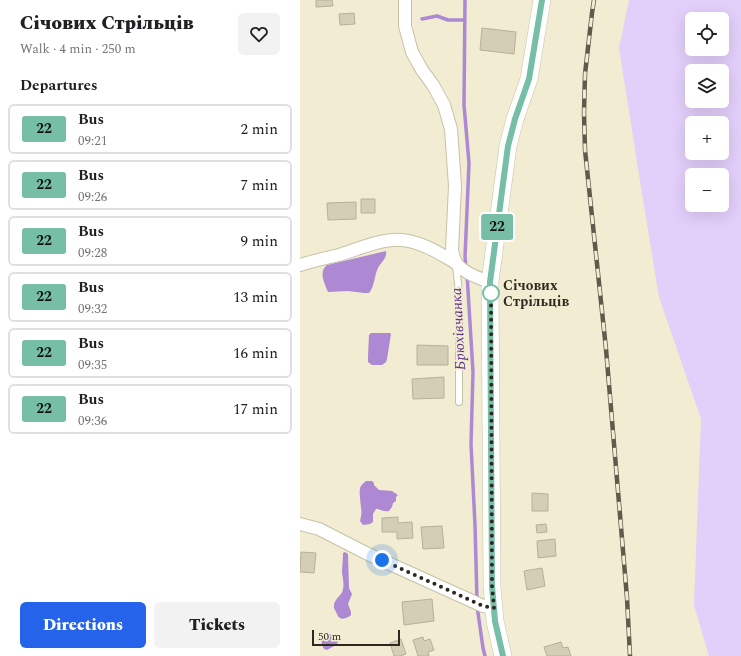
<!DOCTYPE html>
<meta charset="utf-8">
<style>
:root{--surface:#fff;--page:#f2f2f2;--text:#202124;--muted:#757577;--line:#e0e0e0;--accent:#2563eb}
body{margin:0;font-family:Spectral,serif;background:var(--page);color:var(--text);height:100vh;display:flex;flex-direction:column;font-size:15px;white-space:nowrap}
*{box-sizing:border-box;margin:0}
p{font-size:13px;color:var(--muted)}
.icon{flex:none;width:22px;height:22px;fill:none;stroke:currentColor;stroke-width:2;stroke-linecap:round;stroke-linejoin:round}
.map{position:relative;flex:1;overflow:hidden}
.details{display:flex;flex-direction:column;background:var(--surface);width:300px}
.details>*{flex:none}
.badge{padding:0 8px;border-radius:3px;font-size:14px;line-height:26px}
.fabs{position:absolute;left:385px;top:12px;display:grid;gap:8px}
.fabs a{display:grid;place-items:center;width:44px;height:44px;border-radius:6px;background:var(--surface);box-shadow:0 4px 16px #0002;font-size:20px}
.scale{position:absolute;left:12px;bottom:10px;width:88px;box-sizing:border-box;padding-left:4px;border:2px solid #2c2a20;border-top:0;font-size:11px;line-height:14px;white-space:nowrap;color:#2c2a20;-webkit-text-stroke:3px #f2ecd2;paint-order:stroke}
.you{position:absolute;width:20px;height:20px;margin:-10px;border:3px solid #fff;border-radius:50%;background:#1a73e8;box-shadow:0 0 0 6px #1a73e833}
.map>.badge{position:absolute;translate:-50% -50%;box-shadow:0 0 0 2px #fff}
h2{padding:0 20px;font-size:15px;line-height:36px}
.round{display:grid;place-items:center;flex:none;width:42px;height:42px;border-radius:6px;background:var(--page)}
.summary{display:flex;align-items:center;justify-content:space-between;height:68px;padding:0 20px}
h1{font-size:19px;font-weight:800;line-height:30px}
.primary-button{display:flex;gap:8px;margin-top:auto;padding:8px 20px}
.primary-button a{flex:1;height:46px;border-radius:6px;background:var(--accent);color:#fff;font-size:16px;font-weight:800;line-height:46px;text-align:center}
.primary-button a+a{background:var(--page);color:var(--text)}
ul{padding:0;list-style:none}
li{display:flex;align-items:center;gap:12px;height:50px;margin:0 8px 6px;padding:0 12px;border:2px solid var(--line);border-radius:6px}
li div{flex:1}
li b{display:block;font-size:15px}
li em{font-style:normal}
li .badge{min-width:44px;font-weight:700;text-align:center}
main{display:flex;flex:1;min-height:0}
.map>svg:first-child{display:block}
.green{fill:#e2cffa;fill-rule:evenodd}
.water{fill:#ad89d4}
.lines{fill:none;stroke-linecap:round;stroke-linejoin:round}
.stream{stroke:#ad89d4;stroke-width:3.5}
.building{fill:#d3ceb4;stroke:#b5b097}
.lane-casing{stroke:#c6c1a7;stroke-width:8}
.street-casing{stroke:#c6c1a7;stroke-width:14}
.secondary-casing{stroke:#c6c1a7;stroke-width:18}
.lane{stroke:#fff;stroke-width:6}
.street{stroke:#fff;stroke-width:12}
.secondary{stroke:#fff;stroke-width:17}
.rail-casing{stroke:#5e5b4d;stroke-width:4.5}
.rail{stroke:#f2ecd2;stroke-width:3;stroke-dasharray:9;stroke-linecap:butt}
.line-casing{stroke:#fff;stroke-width:9}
.line{stroke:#77bea7;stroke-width:6}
.walk{stroke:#2c2a20;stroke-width:4;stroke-dasharray:0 7.2}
.stop-dot{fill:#fff;stroke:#77bea7;stroke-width:2}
.labels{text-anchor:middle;stroke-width:3.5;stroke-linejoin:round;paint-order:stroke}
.stop-label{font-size:14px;font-weight:bold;fill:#2c2a20;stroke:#f2ecd2;text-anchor:start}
.water-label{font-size:15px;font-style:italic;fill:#5e2e87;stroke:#f2ecd2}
</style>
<main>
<section class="details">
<div class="summary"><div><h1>Січових Стрільців</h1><p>Walk · 4 min · 250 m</p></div><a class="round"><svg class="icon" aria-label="heart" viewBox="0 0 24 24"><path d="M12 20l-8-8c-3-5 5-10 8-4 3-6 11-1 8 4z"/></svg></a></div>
<h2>Departures</h2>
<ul>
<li><span class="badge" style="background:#77bea7;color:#111">22</span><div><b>Bus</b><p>09:21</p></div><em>2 min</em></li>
<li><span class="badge" style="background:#77bea7;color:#111">22</span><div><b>Bus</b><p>09:26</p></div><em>7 min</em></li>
<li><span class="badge" style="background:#77bea7;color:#111">22</span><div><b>Bus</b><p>09:28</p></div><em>9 min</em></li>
<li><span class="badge" style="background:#77bea7;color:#111">22</span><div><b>Bus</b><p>09:32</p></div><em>13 min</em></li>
<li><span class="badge" style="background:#77bea7;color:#111">22</span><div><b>Bus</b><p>09:35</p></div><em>16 min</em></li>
<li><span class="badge" style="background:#77bea7;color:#111">22</span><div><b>Bus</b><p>09:36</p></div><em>17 min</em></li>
</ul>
<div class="primary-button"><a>Directions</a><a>Tickets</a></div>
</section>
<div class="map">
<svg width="441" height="656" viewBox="0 0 441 656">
<rect width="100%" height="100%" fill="#f2ecd2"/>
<!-- green -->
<path class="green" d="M329,0H441V656H409L394,605L401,419L359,297L340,181L319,48ZM392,19H422V49H392ZM392,71H422V101H392ZM392,123H422V153H392ZM392,175H422V205H392Z"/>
<!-- water -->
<path class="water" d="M86,251C87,259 81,262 78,268C74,276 75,286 69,293H64L48,291L28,292C25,284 18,272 27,265Z
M71,333H90L91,334L87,359L86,362L82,365H72L68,362V356L69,335Z
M66,481H72L74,483V485L79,490L92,491L98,495L96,497V501L93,503L92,507L89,511C81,512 81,509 76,509L73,514V522L70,524L63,525L60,521C61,517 62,512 61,508C61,503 58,490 61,486C62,484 64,483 66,481Z
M45,552L48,554L49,588L52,594L48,604L51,612V615C47,619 39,621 37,614C36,612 35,610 34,608C33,598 42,597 43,589C44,584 43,578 42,573C42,566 43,560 43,553Z
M26,634C32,633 35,637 38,642L36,645L27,650L24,649C21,644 20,636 26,634Z"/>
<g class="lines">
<!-- stream -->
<path class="stream" d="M165,0L164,105L169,163L165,257L166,268
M122,19L137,16L148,20H165
M167,274L173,372L171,444L175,525L177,600
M177,606L183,648L185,656"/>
</g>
<!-- building -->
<path class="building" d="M16,0H32L33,6L16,7Z
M54,13L55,24L40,25L39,14Z
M182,28L216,32L214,54L180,50Z
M61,199H75V213H61Z
M56,202V219L28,220L27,203Z
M117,345L148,346V365H117Z
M144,377V398L113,399L112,379Z
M232,493L248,494V511H232Z
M98,517V523L112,522L113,538L97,539V532H82V518Z
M246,524L247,532L237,533L236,525Z
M142,526L144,548L123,549L121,527Z
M255,539L256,556L238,558L237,541Z
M1,552L16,553L14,573L0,572Z
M242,568L245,586L227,590L224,571Z
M132,599L134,621L104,625L102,602Z
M123,637L124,641L130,639L134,650L128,652L129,656H118L113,640Z
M101,639L106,654L100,656H94L90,643Z
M261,642L263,648L268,647L271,656H247L244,647Z"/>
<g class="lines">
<defs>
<path id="lane" d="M156,265L159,293V402"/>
<path id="street" d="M105,0V26L112,52L122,70L133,85L144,105L151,129L155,186L152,250C153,255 154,260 157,264C163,272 181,279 190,282
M0,265C13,261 26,258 39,255C58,249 83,238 102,240C122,242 139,253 156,263
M0,524L19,529L68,554L183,606L193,608"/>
<path id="secondary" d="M203,656L195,621L192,586L190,282L208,146L215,119L229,79L242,0"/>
</defs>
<!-- lane casing -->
<use href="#lane" class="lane-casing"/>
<!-- street casing -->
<use href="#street" class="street-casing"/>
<!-- secondary casing -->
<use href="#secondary" class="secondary-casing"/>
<!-- lane -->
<use href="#lane" class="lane"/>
<!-- street -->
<use href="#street" class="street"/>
<!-- secondary -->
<use href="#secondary" class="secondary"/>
<defs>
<path id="rail" d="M294,0L292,13L285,74L284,113L285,150L306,349L327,598L330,656"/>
</defs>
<!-- rail casing -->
<use href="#rail" class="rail-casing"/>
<!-- rail -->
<use href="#rail" class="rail"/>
</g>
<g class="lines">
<defs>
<path id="line" d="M203,656L195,621L192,586L190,282L208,146L215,119L229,79L242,0"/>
</defs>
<!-- line casing -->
<use href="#line" class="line-casing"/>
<!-- line -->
<use href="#line" class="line"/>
<!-- walk -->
<path class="walk" d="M82,560L183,606L194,608L192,586L191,293"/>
</g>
<!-- markers -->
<circle class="stop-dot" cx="191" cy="293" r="8"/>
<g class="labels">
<!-- stop labels -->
<g class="stop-label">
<text x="203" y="290">Січових<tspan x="203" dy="16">Стрільців</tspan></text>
</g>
<!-- water labels -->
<g class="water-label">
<text transform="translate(158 329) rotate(-93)" y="5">Брюхівчанка</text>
</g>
</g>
</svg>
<div class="fabs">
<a><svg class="icon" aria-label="locate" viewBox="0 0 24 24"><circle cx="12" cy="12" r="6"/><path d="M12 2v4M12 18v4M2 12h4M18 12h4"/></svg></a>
<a><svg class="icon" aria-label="layers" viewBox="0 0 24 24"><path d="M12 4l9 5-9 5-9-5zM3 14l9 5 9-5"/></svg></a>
<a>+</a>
<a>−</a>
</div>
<div class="scale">50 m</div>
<div class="you" style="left:82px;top:560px"></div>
<b class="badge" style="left:197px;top:227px;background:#77bea7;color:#111">22</b>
</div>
</main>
